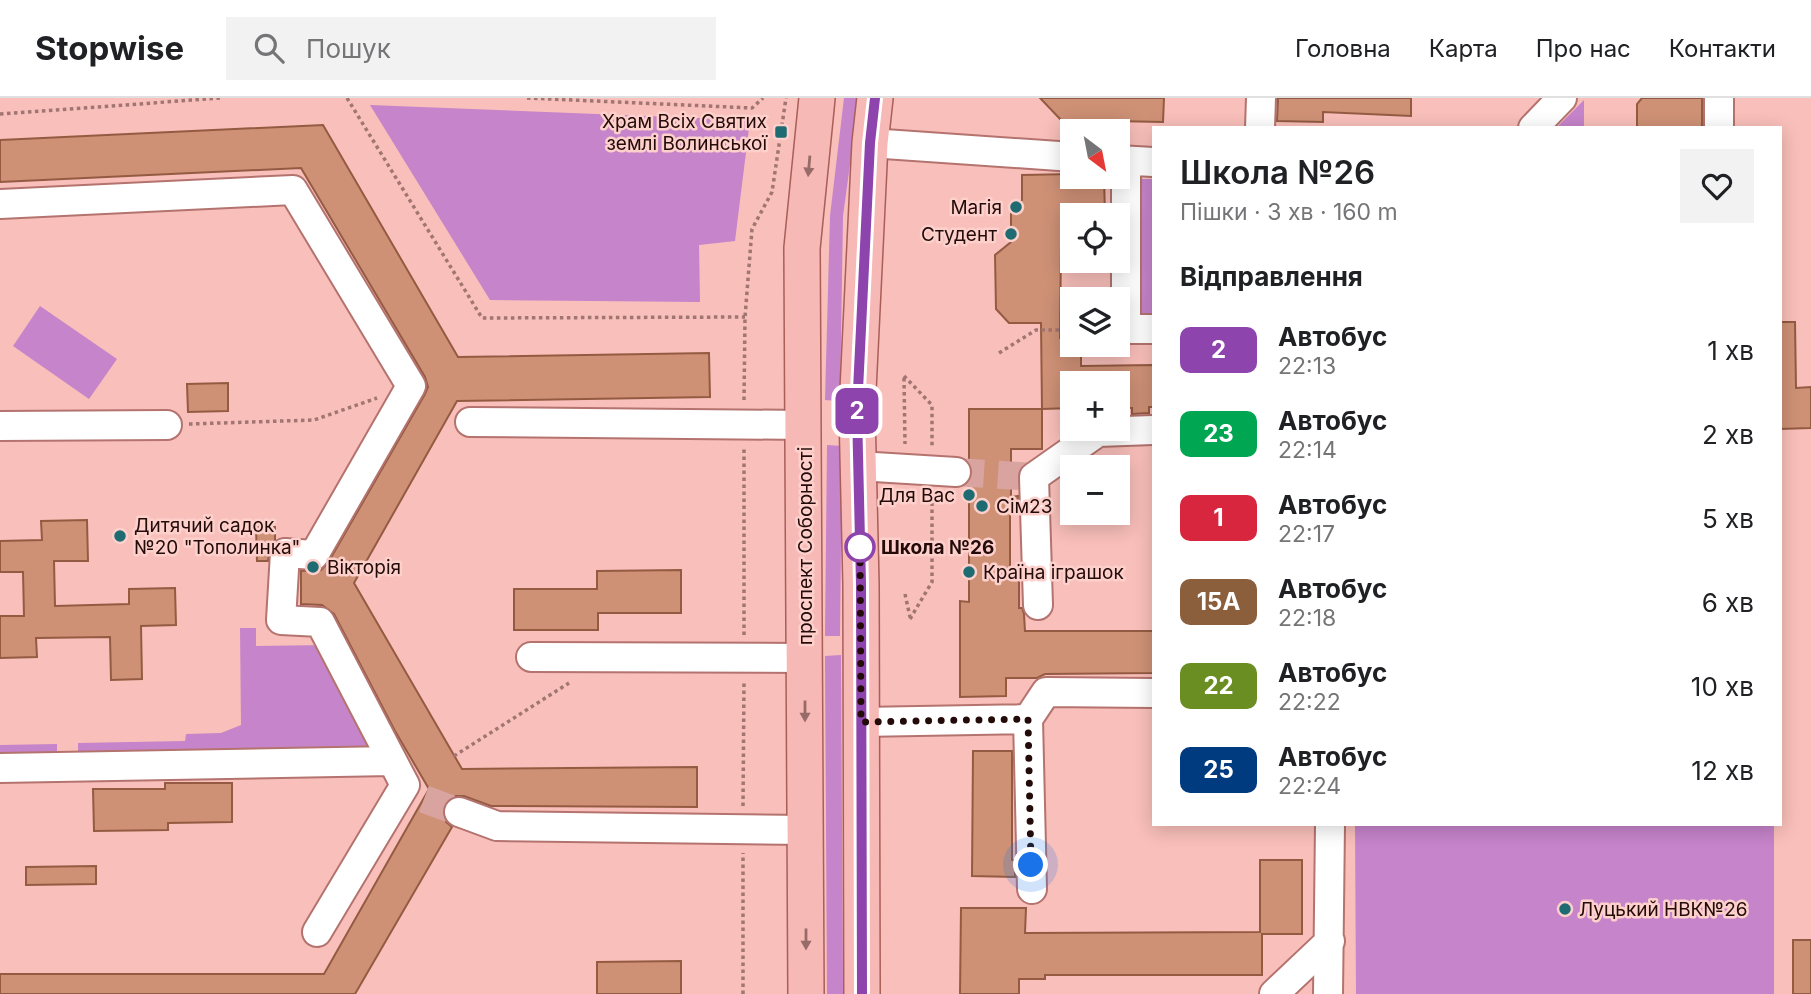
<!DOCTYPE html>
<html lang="uk">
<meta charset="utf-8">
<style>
:root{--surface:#fff;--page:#f2f2f2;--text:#202124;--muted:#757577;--line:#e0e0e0}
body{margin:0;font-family:Inter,sans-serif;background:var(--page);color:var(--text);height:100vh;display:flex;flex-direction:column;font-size:26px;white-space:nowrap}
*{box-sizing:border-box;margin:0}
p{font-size:23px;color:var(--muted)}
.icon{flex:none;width:38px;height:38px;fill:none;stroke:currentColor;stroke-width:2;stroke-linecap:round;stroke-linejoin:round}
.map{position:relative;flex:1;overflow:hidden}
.side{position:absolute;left:1152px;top:28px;width:630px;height:700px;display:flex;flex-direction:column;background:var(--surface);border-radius:0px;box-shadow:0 4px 18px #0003}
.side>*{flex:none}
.badge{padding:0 14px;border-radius:10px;font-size:24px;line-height:46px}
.needle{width:46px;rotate:148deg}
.controls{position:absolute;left:1060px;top:21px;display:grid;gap:14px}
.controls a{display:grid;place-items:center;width:70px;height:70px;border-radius:0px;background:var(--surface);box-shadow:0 4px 18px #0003;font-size:35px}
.you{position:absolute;width:35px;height:35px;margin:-18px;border:5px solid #fff;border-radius:50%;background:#1a73e8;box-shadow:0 0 0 10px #1a73e833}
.map>.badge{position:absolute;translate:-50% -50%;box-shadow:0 0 0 4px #fff}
h2{padding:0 28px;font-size:26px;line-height:63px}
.round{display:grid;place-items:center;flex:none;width:74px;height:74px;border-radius:0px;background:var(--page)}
.headline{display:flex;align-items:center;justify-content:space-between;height:119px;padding:0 28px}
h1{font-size:33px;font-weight:600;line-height:52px}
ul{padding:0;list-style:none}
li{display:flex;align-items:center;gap:21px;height:84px;padding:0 28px}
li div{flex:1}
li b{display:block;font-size:26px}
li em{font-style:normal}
li .badge{min-width:77px;font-weight:700;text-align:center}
header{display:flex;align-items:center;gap:42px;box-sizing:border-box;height:98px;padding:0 35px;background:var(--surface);border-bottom:2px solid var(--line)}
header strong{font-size:33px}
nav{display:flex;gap:38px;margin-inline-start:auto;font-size:24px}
.search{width:490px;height:63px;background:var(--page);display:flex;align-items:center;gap:18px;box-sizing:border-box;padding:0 24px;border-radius:0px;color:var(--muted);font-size:26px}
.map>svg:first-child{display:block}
.green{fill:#c684ca}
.building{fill:#ce9176;stroke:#945b42;stroke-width:2}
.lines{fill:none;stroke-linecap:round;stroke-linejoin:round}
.minor-tunnel{stroke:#d9a49f;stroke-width:28;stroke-dasharray:28 14;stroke-linecap:butt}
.minor-casing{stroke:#b4736e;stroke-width:32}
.major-casing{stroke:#a95e59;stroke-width:38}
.path{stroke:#a17571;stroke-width:3.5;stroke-dasharray:3.5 3.5;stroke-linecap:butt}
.minor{stroke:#fff;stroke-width:28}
.major{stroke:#f7b9b5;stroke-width:35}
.oneway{fill:#986b68}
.line-casing{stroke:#fff;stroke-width:16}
.line{stroke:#8e44ad;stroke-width:10}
.walk{stroke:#230b09;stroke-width:7;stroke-dasharray:0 12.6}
.poi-dot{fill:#1f6b72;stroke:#fdd0cc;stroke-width:2.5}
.stop-dot{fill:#fff;stroke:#8e44ad;stroke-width:3.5}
.labels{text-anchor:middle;stroke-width:5;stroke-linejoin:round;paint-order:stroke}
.poi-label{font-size:19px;fill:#230b09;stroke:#fdd0cc;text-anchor:start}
.street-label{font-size:19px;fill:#230b09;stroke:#fdd0cc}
.stop-label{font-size:19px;font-weight:bold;fill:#230b09;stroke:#fdd0cc;text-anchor:start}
</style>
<header>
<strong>Stopwise</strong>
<div class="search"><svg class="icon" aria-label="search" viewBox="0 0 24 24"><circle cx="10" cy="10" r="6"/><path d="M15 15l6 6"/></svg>Пошук</div>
<nav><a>Головна</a><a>Карта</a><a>Про нас</a><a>Контакти</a></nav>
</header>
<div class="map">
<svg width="1811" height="896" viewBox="0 0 1811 896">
<rect width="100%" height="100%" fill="#f9bfba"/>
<!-- green -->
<path class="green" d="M844,0H859L843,118L840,303L825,302L830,118Z
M1584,2V30H1556Z
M370,7L750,22L735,143L699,147L700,204L490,202Z
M1140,81H1153V219H1138Z
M40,208L117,261L89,301L13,248Z
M827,347L842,348L840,538H825Z
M240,530H256V548L325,547L377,650L78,655V645L185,643L186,636L221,635L241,627Z
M841,557L843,896H827L825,558Z
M57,646V657L0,658V647Z
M1355,726H1774V896H1356Z"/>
<!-- building -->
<path class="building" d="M1040,0H1164L1163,24L1061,22Z
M1278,0H1411V18L1323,14V24L1277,23Z
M1642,0H1702V30H1637V6Z
M323,27L458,259L709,255L710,299L457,303L354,485L462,671L697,669V709L491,708L464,698H456L449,701L444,708L443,716L446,724L452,729L355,896H0V876H324L429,691L395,633L334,516L322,507L301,506V473L321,472L328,465L425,296L428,289L425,279L301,70L0,84V42Z
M1073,76V79H1104L1105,117H1073V144H1061L1060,240H1073V247H1081V268L1153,267V309H1149V315L1132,316V310H1118V285H1073V310L1042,311L1041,225H1009L996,211L995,157L1011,144V115L1022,102V77Z
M1780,224H1795L1796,290L1811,289V330L1780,331Z
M228,285V313L188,314L187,286Z
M969,311H1042V351H1011V399L1018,398L1019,416H1010V470L1019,469V510H1022L1024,516L1025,533H1153V575L1045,576L1037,580H1006V598L960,599V503L969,504V384L973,374L969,364Z
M87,422L88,463H54L55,508L129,506V491L175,490L176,527L141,528L142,581L111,582L110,539L36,540L37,559L0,560V518H24L23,474H0V443L42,442L41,423Z
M256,429H275V442L271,446L268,463H257Z
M681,472V515H598V532H514V491H597V473Z
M973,653H1012V762H1015V779L972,778Z
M165,685H232V724L168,725V732L94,733L93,691H165Z
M1260,762H1302V836H1262V877H1045V881H1019V896H960L961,810H1026L1025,835L1260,834Z
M96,768V786L26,787V769Z
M1793,842H1811V896H1793Z
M681,863V896H597V864Z"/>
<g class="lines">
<!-- minor-tunnel -->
<path class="minor-tunnel" d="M956,374L1034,379
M424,701L459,714"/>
<defs>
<path id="minor" d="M1719,0V30
M1260,30L1261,0
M1533,30L1562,0
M870,45L1073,59
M1118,62L1153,64
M1126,63V231H1153
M0,106L293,92L411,288L314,457L285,455L281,522L320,524L405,687L317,834
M470,324L804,327
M0,328L167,327
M858,368L956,374
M1038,507L1034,379L1098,334L1153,332
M531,559L805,560
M1028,621L1032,791
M861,624L1028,621L1046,594L1153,595
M0,670L392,663
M459,714L497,728L805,732
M1274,896L1330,843
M1328,896L1330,726"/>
<path id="major" d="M806,896L802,150L817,0
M862,896L861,486L857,313L870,45L875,0"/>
</defs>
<!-- minor casing -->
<use href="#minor" class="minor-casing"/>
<!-- major casing -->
<use href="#major" class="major-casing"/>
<!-- path -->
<path class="path" d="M347,0L482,220L745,219
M527,0L752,10L763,0
M0,16L221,0
M999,255L1036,232H1073
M904,278L932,307V350
M904,280L905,346
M744,302L745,219L752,131L772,94L786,0
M189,326L314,322L377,300
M905,496L910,519
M910,521L932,484V396
M744,537V349
M454,658L569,585
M743,708L744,583
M743,896V755"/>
<!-- minor -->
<use href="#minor" class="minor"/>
<!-- major -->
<use href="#major" class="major"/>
</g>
<!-- one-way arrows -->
<defs><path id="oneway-solid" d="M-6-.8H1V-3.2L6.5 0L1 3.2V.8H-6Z" transform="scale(1.75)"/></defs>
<g class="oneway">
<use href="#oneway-solid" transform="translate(809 68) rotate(95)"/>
<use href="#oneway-solid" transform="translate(805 613) rotate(90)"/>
<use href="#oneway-solid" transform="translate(806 841) rotate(90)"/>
</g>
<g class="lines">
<defs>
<path id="line" d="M862,896L861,486L857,313L870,45L875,0"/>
</defs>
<!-- line casing -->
<use href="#line" class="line-casing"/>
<!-- line -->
<use href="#line" class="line"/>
<!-- walk -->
<path class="walk" d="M860,449V438L861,624L1028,621L1031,767"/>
</g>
<!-- markers -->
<g class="poi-dot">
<rect x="774" y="27" width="14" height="14" rx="3.5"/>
<circle cx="1016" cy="109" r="7"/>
<circle cx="1011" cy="136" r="7"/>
<circle cx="969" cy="397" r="7"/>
<circle cx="982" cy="408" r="7"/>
<circle cx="120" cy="438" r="7"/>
<circle cx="313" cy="469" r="7"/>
<circle cx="969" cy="474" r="7"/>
<circle cx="1565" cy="811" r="7"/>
</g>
<circle class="stop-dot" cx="860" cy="449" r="14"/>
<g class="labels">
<!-- poi labels -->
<g class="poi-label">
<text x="767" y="30" text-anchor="end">Храм Всіх Святих<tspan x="767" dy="22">землі Волинської</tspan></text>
<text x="1002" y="116" text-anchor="end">Магія</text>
<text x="997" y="143" text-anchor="end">Студент</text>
<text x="955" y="404" text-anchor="end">Для Вас</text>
<text x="996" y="415">Сім23</text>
<text x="134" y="434">Дитячий садок<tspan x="134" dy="22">№20 "Тополинка"</tspan></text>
<text x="327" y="476">Вікторія</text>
<text x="983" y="481">Країна іграшок</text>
<text x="1579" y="818">Луцький НВК№26</text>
</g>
<!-- street labels -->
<g class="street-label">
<text transform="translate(805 448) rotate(-90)" y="7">проспект Соборності</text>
</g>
<!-- stop labels -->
<g class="stop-label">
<text x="881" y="456">Школа №26</text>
</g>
</g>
</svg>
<div class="controls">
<a><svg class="needle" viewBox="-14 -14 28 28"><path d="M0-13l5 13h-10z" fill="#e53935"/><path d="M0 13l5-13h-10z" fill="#757577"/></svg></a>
<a><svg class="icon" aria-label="locate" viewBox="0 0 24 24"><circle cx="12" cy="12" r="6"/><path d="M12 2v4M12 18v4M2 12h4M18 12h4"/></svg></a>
<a><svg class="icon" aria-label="layers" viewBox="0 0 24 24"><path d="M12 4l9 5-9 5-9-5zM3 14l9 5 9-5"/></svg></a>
<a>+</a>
<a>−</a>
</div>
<div class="you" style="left:1031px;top:767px"></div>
<b class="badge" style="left:857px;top:313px;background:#8e44ad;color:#fff">2</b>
<section class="side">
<div class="headline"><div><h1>Школа №26</h1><p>Пішки · 3 хв · 160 m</p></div><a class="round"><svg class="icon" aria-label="heart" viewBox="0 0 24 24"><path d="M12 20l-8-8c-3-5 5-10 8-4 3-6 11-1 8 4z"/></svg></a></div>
<h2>Відправлення</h2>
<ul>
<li><span class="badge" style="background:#8e44ad;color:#fff">2</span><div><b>Автобус</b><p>22:13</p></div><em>1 хв</em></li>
<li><span class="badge" style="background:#00a651;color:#fff">23</span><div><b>Автобус</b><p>22:14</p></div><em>2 хв</em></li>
<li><span class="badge" style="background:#d7263d;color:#fff">1</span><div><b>Автобус</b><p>22:17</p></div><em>5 хв</em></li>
<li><span class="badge" style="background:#8b5e3c;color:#fff">15А</span><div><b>Автобус</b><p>22:18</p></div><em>6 хв</em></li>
<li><span class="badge" style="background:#6b8e23;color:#fff">22</span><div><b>Автобус</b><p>22:22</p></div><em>10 хв</em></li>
<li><span class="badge" style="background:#003b80;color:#fff">25</span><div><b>Автобус</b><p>22:24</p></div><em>12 хв</em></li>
</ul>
</section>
</div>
